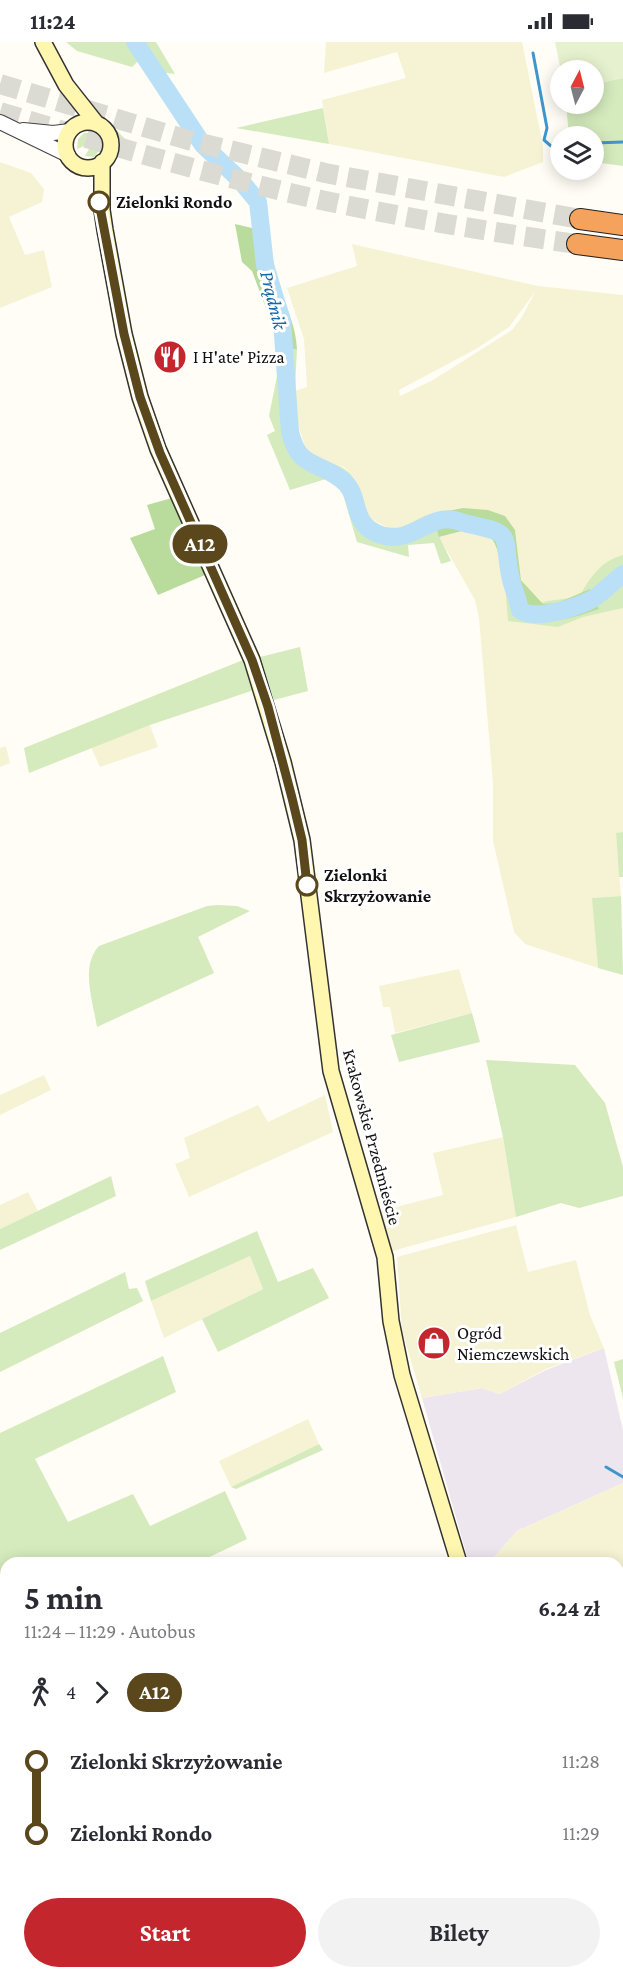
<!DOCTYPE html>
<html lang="pl">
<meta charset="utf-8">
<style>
:root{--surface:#fff;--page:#f2f2f3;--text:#2b2b33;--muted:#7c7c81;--accent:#c4262e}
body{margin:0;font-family:"Crimson Pro",serif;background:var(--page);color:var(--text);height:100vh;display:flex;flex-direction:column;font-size:22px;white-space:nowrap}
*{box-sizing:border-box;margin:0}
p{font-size:20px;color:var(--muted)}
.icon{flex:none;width:33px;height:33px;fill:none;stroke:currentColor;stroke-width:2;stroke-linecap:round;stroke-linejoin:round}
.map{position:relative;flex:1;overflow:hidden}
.drawer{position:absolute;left:0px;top:1515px;width:624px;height:422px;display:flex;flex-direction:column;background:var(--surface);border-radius:18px 18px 0 0;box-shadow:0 3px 15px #0003}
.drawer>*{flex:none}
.badge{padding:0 12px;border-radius:20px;font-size:21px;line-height:39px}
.needle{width:39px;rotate:7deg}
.tools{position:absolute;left:550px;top:18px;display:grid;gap:12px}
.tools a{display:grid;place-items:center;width:54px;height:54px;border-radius:50%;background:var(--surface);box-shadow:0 3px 15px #0003;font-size:30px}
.map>.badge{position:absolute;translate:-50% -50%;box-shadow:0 0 0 3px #fff}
.legs{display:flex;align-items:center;gap:9px;height:66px;padding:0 24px;font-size:20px}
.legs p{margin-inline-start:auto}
.summary{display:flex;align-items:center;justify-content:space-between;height:102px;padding:0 24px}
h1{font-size:33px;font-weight:700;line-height:45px}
.cta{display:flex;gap:12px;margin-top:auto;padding:12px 24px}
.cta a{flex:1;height:69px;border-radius:36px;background:var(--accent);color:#fff;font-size:24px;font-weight:700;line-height:69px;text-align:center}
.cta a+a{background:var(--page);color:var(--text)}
ul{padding:0 24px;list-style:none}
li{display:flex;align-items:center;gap:21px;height:72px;font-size:22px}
li i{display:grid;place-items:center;width:9px;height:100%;margin:0 8px;background:currentColor}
li i::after{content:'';width:15px;height:15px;margin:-8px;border:4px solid;border-radius:50%;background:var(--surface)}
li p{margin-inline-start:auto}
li:first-child i{background:linear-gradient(#0000 50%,currentColor 0)}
li:last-child i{background:linear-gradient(currentColor 50%,#0000 0)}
.status{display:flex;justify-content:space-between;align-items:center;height:42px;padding:0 30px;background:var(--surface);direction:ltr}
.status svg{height:16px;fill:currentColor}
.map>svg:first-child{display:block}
.industrial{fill:#eee6ef}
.farmland{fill:#f6f3d4;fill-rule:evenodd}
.green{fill:#d5ebbd}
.forest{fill:#b9dc9c}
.pitch{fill:#e6f2cf}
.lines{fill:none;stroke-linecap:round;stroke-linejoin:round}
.stream{stroke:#3f96cf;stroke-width:3}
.river{stroke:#b9e0f7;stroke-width:18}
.motorway-tunnel{stroke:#dbdad3;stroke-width:20;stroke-dasharray:20 10;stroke-linecap:butt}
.tertiary-casing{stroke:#444;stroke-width:16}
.secondary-casing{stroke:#333;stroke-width:18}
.motorway-casing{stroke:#222;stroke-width:22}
.tertiary{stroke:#fff;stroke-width:14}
.secondary{stroke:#fff6b0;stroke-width:15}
.motorway{stroke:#f5a25d;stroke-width:20}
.line-1-casing{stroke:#fff;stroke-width:14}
.line-1{stroke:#5a481c;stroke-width:9}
.stop-1-dot{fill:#fff;stroke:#5a481c;stroke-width:3}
.labels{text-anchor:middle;stroke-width:6;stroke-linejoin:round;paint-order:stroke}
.stop-label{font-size:18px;font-weight:bold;fill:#111;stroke:#fff;text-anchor:start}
.poi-label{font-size:18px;fill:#111;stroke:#fff;text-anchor:start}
.street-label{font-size:18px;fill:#111;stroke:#fff}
.water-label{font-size:20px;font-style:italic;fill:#1768a6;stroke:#fff}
</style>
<div class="status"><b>11:24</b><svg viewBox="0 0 49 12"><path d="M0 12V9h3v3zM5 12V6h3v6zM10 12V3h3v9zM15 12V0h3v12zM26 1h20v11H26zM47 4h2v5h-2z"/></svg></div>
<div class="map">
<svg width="623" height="1936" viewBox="0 0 623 1936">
<rect width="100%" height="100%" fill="#fffdf5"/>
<!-- industrial -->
<path class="industrial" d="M604,1306L623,1388V1441L517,1489L489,1521H469L422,1356L482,1346L499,1352L546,1328Z"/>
<!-- farmland -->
<path class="farmland" d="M326,0H522L543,104V120L504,135L329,102L322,58L406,36L397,10L324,31Z
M0,120L31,131L44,147L42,160L9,175L25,213L44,208L52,245L0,266Z
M352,202L538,244L623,253V518L590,547L557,561L543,562L521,538L515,488L433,472L410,483L390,487L371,477L364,469L361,450L355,437L344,425L314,416L305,404L296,377L295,349L307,345L304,297L287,246L357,224ZM535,250L522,275L512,288L433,338L400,354L399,348L476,307L509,285Z
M462,489L486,490L496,499L503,536L515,569L623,557V790L616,792L621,854L593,856L598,926L525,902L514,890L493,799V741L479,576L475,558L439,495Z
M150,683L158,705L100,725L91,705Z
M6,704L10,721L0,725V706Z
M459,927L472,971L395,991L390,965H383L379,944Z
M44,1033L51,1048L0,1073V1053Z
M325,1053L333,1090L189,1155L175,1122L190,1116L184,1096L258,1063L268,1080Z
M503,1095L516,1175L392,1209L380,1169L443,1153L433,1111Z
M28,1150L38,1169L0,1187V1163Z
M516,1183L528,1230L576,1218L590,1273L604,1306L546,1327L499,1352L482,1346L422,1356L402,1288L397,1215Z
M250,1214L263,1247L164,1296L151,1259Z
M308,1377L319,1402L231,1445L219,1419Z
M623,1441V1526L618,1527V1521H489L517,1489Z
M623,1554V1585L618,1587V1555Z"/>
<!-- green -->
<path class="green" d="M66,0H129L138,19L132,25L77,9Z
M140,0H156L175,32L159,30Z
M623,36V124L594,120V94H569L566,62H594V42Z
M323,66L329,102L236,86Z
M92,67L99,70L126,98L125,102L98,77Z
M84,91H92L101,98V106L94,115L85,114L89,107L86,103L77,107L78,97Z
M297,307C296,332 289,404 316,416C331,422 345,422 355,438C367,457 359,479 389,487C406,490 418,473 432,472C437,472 447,473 454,473C465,473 480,471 490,474C525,484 517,539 522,567L547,559L579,555C590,536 600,519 623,513V566L583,575L558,585L508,579L502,504L496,492L468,485L439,494L451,519L441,522L434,501L408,503L409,515L357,500L342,449L326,437L290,448L267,393L275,389L269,374L282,309Z
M300,605L308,649L274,658L260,615Z
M243,618L254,648L150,683L29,731L24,706Z
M623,790V835H619L616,791Z
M621,854L623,933L598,926L592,856Z
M218,863L237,864L250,869L198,895L214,931L97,985C93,960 80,924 99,904L207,864Z
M472,971L480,1000L399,1020L391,993Z
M486,1018L575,1023L605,1061L623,1125V1154L579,1166L561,1161L516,1175L503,1095Z
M111,1134L116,1154L0,1208V1187Z
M257,1189L278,1240L313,1226L329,1256L218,1310L202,1277L263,1247L250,1214L151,1259L145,1239Z
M125,1230L129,1247L137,1246L143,1259L0,1330V1291Z
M163,1314L176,1350L35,1417L68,1480L133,1452L150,1484L225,1449L247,1497L197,1521H6V1612L0,1615V1391Z
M623,1317V1356L614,1320Z
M319,1402L323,1408L236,1447L231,1445Z
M623,1585V1648L618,1650V1587Z
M0,1924L6,1925V1930L29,1931L30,1936H0Z
M218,1930L221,1936H108L106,1931Z"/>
<!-- forest -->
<path class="forest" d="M235,182L269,190C271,211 275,232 282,252C289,271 296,287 297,307L282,309L252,229L242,220Z
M172,456L205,533L158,553L130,496L155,487L147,463Z
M463,466L488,468L505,474L515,488L521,538L543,562L557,561L590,547L599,567C579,574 531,591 515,568C509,560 504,543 502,533C499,516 499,502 486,490L462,489L439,495L433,472Z"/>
<!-- pitch -->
<path class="pitch" d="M555,0H623V36L594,42V28L561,29Z"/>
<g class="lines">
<!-- stream -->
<path class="stream" d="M533,11L547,86L544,98L551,104
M594,101L623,100
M606,1425L623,1435
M586,1930L587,1936"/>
<!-- river -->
<path class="river" d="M135,0L203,103L240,138L258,160L265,223L282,279L290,390C299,427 316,418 341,437C364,454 347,481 381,493C403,500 418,486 437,479C450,475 457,479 468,482C515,492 502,491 510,533C512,545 518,556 520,568C535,579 573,566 589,559C601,553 612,540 623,532"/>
<!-- motorway-tunnel -->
<path class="motorway-tunnel" d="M0,42L188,98L325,131L580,177
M0,70C106,102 213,134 321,158C406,176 491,190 577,202"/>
<defs>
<path id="tertiary" d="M0,80L68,113
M23,88L53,91L70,89
M563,1930L564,1936
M573,1930L574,1936"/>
<path id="secondary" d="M43,0L66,43L96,81
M65 103a23 23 0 1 1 46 0a23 23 0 1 1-46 0Z
M102,120V168L105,188L124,292L140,355L158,407L252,618L283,720L302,798L331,1029L385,1215L391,1279L402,1333L459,1521
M0,1726L6,1744
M0,1778L6,1796
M6,1847L2,1865L6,1877
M54,1930L56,1936
M70,1930L72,1936"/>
<path id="motorway" d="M580,177L623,183
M577,202L623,208"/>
</defs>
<!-- tertiary casing -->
<use href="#tertiary" class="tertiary-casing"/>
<!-- secondary casing -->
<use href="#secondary" class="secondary-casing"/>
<!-- motorway casing -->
<use href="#motorway" class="motorway-casing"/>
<!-- tertiary -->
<use href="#tertiary" class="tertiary"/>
<!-- secondary -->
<use href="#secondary" class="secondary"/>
<!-- motorway -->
<use href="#motorway" class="motorway"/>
</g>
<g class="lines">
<defs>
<path id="line-1" d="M99,160L124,292L140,355L160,411L252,618L268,665L292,756L302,798L307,843"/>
</defs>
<!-- line-1 casing -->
<use href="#line-1" class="line-1-casing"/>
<!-- line-1 -->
<use href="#line-1" class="line-1"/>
</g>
<!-- icons -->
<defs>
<symbol id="restaurant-disc" viewBox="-11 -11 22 22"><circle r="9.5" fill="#c4262e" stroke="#fff"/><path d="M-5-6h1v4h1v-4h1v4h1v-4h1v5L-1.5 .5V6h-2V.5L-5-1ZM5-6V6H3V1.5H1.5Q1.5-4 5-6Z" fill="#fff"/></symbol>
<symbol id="shop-disc" viewBox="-11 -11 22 22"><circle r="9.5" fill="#c4262e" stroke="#fff"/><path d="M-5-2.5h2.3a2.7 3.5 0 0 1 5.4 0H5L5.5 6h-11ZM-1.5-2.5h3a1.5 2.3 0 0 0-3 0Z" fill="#fff"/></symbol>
</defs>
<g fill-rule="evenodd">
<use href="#restaurant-disc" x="151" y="296" width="38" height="38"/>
<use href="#shop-disc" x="415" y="1282" width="38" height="38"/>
</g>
<!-- markers -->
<g class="stop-1-dot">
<circle cx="99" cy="160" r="10"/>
<circle cx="307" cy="843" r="10"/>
</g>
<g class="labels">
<!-- stop labels -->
<g class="stop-label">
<text x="116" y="166">Zielonki Rondo</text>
<text x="324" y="839">Zielonki<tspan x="324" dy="21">Skrzyżowanie</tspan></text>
</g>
<!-- poi labels -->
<g class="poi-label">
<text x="193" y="321">I H'ate' Pizza</text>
<text x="457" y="1297">Ogród<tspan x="457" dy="21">Niemczewskich</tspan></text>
</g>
<!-- street labels -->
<g class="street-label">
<text transform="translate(372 1095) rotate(75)" y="6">Krakowskie Przedmieście</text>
</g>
<!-- water labels -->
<g class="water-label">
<text transform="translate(274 258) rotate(76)" y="7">Prądnik</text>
</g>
</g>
</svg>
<div class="tools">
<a><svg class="needle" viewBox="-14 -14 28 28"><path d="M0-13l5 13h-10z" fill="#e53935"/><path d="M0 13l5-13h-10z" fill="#7c7c81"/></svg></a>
<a><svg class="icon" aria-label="layers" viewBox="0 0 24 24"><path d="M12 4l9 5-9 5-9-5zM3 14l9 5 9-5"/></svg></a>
</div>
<b class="badge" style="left:200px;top:502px;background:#5a481c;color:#fff">A12</b>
<section class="drawer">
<div class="summary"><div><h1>5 min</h1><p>11:24 – 11:29 · Autobus</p></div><b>6.24 zł</b></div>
<div class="legs"><svg class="icon" aria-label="walk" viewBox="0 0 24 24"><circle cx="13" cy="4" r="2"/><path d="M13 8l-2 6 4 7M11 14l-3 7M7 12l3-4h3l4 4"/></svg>4<svg class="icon" aria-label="forward" viewBox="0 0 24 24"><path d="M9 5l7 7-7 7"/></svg><b class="badge" style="background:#5a481c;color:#fff">A12</b></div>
<ul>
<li><i style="color:#5a481c"></i><b>Zielonki Skrzyżowanie</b><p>11:28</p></li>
<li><i style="color:#5a481c"></i><b>Zielonki Rondo</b><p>11:29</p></li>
</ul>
<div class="cta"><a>Start</a><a>Bilety</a></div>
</section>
</div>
